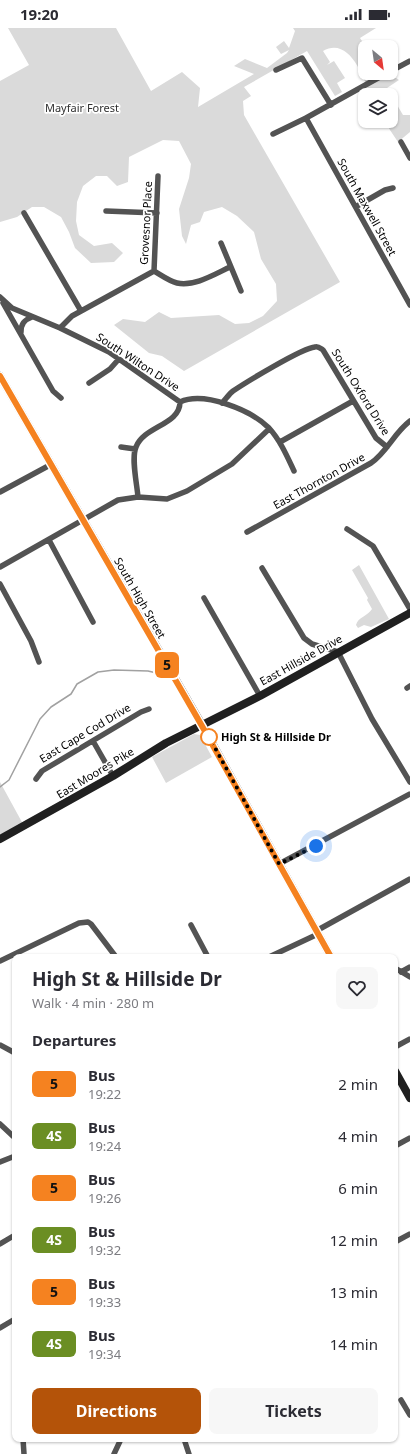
<!DOCTYPE html>
<meta charset="utf-8">
<style>
:root{--surface:#fff;--page:#f7f7f7;--text:#2b2b33;--muted:#7c7c81;--accent:#b45309}
body{margin:0;font-family:"Noto Sans",sans-serif;background:var(--page);color:var(--text);height:100vh;display:flex;flex-direction:column;font-size:15px;white-space:nowrap}
*{box-sizing:border-box;margin:0}
p{font-size:13px;color:var(--muted)}
.icon{flex:none;width:22px;height:22px;fill:none;stroke:currentColor;stroke-width:2;stroke-linecap:round;stroke-linejoin:round}
.map{position:relative;flex:1;overflow:hidden}
.sheet{position:absolute;left:12px;top:926px;width:386px;height:488px;display:flex;flex-direction:column;background:var(--surface);border-radius:8px;box-shadow:0 1px 3px #0004}
.sheet>*{flex:none}
.badge{padding:0 8px;border-radius:6px;font-size:14px;line-height:26px}
.needle{width:26px;rotate:151deg}
.fabs{position:absolute;left:358px;top:12px;display:grid;gap:8px}
.fabs a{display:grid;place-items:center;width:40px;height:40px;border-radius:8px;background:var(--surface);box-shadow:0 1px 3px #0004;font-size:20px}
.you{position:absolute;width:20px;height:20px;margin:-10px;border:3px solid #fff;border-radius:50%;background:#1a73e8;box-shadow:0 0 0 6px #1a73e833}
.map>.badge{position:absolute;translate:-50% -50%;box-shadow:0 0 0 2px #fff}
h2{padding:0 20px;font-size:15px;line-height:36px}
.round{display:grid;place-items:center;flex:none;width:42px;height:42px;border-radius:8px;background:var(--page)}
.overview{display:flex;align-items:center;justify-content:space-between;height:68px;padding:0 20px}
h1{font-size:19px;font-weight:700;line-height:30px}
.primary-button{display:flex;gap:8px;margin-top:auto;padding:8px 20px}
.primary-button a{flex:1;height:46px;border-radius:8px;background:var(--accent);color:#fff;font-size:16px;font-weight:700;line-height:46px;text-align:center}
.primary-button a+a{background:var(--page);color:var(--text)}
ul{padding:0;list-style:none}
li{display:flex;align-items:center;gap:12px;height:52px;padding:0 20px}
li div{flex:1}
li b{display:block;font-size:15px}
li em{font-style:normal}
li .badge{min-width:44px;font-weight:700;text-align:center}
.status{display:flex;justify-content:space-between;align-items:center;height:28px;padding:0 20px;background:var(--surface);direction:ltr}
.status svg{height:11px;fill:currentColor}
.map>svg:first-child{display:block}
.green{fill:#dadada}
.lines{fill:none;stroke-linecap:round;stroke-linejoin:round}
.stream{stroke:#a1a1a1;stroke-width:1.5}
.street{stroke:#535353;stroke-width:5.5}
.secondary{stroke:#202020;stroke-width:8}
.line-casing{stroke:#fff;stroke-width:9}
.line{stroke:#f58220;stroke-width:6}
.walk{stroke:#000;stroke-width:4;stroke-dasharray:0 7.2}
.stop-dot{fill:#fff;stroke:#f58220;stroke-width:2}
.labels{text-anchor:middle;stroke-width:3.5;stroke-linejoin:round;paint-order:stroke}
.park-label{font-size:11px;fill:#313131;stroke:#fff}
.street-label{font-size:11px;fill:#000;stroke:#fff}
.stop-label{font-size:11px;font-weight:bold;fill:#000;stroke:#fff;text-anchor:start}
</style>
<div class="status"><b>19:20</b><svg viewBox="0 0 49 12"><path d="M0 12V9h3v3zM5 12V6h3v6zM10 12V3h3v9zM15 12V0h3v12zM26 1h20v11H26zM47 4h2v5h-2z"/></svg></div>
<div class="map">
<svg width="410" height="1426" viewBox="0 0 410 1426">
<rect width="100%" height="100%" fill="#fff"/>
<!-- green -->
<path class="green" d="M8,0H116L151,63L182,44L200,60L198,79L254,46L234,38L245,31L267,40L287,25L289,22L281,26L276,19L284,13L289,20L295,3L293,0H376L360,10L366,19L365,45H389L399,52L387,60L403,87H410V104L398,114L384,93H391V67H370C364,49 349,8 323,23L330,34L327,37L334,33L345,50L337,55L342,64L335,68L307,23L244,59L251,68L243,73L244,87L340,254L184,343L162,328L149,325L114,297L123,291L145,294L159,284L171,290L219,287L235,296L249,295L263,288L277,273L276,256L261,231L254,204L237,188L222,179L204,184L200,194L191,197L186,216L182,208L179,181L189,150L191,136L179,113L163,112L129,129L128,154L117,158L107,148H96L83,158L77,174L76,193L79,207L94,218L112,215L123,225L114,234L91,235L75,220L69,204L61,189L44,179H32L17,189L0,194V53L29,37Z
M359,537L389,591L371,599L364,597L358,600L356,597C358,589 368,588 372,581L367,572L368,570L352,542Z
M194,706L200,707L212,729L166,755L152,729Z
M0,754L23,796L0,807Z"/>
<g class="lines">
<!-- stream -->
<path class="stream" d="M0,759L9,752L40,691L51,679L71,666L77,656L98,644L114,642L148,643L165,647"/>
<!-- street -->
<path class="street" d="M276,42L302,30L331,77
M391,43L410,33
M306,90L410,277
M273,106L306,90L387,45
M401,114L410,130
M357,178L385,162L393,160
M106,183L157,185
M24,185L81,283
M221,215L241,263
M154,243L158,148
M154,243C161,247 169,253 177,255C194,259 215,246 230,239
M0,269L12,280L60,300L72,288L154,243
M3,275L53,363L61,370
M60,300L109,324L180,374C204,363 251,382 269,400C280,412 287,428 294,443
M21,304C21,296 24,292 32,289
M89,355L110,341L118,332
M222,375C226,371 229,366 233,363C245,355 302,320 315,319C318,318 320,320 323,322L376,410L387,419
M280,414L353,373
M121,419L135,421
M0,464L50,437
M138,469C137,456 131,430 136,419C144,398 180,397 180,374
M347,501L373,518L410,581
M247,504L371,435C387,424 394,405 410,393
M49,512L93,594
M0,539L118,472L138,469L167,471L187,463L232,436L269,401
M262,540L304,610L312,616L338,624L372,691L410,754
M0,556L31,613L39,634
M204,570L260,668
M407,660L410,658
M93,713L113,748
M36,751L42,743L141,684L149,681
M279,836L410,766
M191,897L208,929
M316,903L410,851
M269,929L318,906
M363,929H367
M0,933L79,895L88,894L91,896L116,929
M395,940L410,949
M401,944L410,939
M0,1017L15,1025
M395,1019L410,1011
M0,1096L15,1110
M395,1118L410,1110
M0,1134L15,1128
M395,1214L410,1206
M0,1216L15,1207
M0,1300L15,1291
M401,1372L410,1387
M23,1411L24,1426
M184,1411L189,1426
M114,1426L121,1411"/>
<!-- secondary -->
<path class="secondary" d="M0,348L202,697L331,929
M0,811L113,748L166,715L260,668L410,585
M395,1043L410,1070"/>
</g>
<g class="lines">
<defs>
<path id="line" d="M0,348L202,698L331,929"/>
</defs>
<!-- line casing -->
<use href="#line" class="line-casing"/>
<!-- line -->
<use href="#line" class="line"/>
<!-- walk -->
<path class="walk" d="M209,709L279,836L316,818"/>
</g>
<!-- markers -->
<circle class="stop-dot" cx="209" cy="709" r="8"/>
<g class="labels">
<!-- park labels -->
<g class="park-label">
<text x="82" y="84">Mayfair Forest</text>
</g>
<!-- street labels -->
<g class="street-label">
<text transform="translate(367 179) rotate(61)" y="4">South Maxwell Street</text>
<text transform="translate(146 195) rotate(-87)" y="4">Grovesnor Place</text>
<text transform="translate(138 334) rotate(33)" y="4">South Wilton Drive</text>
<text transform="translate(361 364) rotate(58)" y="4">South Oxford Drive</text>
<text transform="translate(319 453) rotate(-29)" y="4">East Thornton Drive</text>
<text transform="translate(140 570) rotate(60)" y="4">South High Street</text>
<text transform="translate(301 632) rotate(-29)" y="4">East Hillside Drive</text>
<text transform="translate(85 705) rotate(-31)" y="4">East Cape Cod Drive</text>
<text transform="translate(95 745) rotate(-31)" y="4">East Moores Pike</text>
</g>
<!-- stop labels -->
<g class="stop-label">
<text x="221" y="713">High St &amp; Hillside Dr</text>
</g>
</g>
</svg>
<div class="fabs">
<a><svg class="needle" viewBox="-14 -14 28 28"><path d="M0-13l5 13h-10z" fill="#e53935"/><path d="M0 13l5-13h-10z" fill="#7c7c81"/></svg></a>
<a><svg class="icon" aria-label="layers" viewBox="0 0 24 24"><path d="M12 4l9 5-9 5-9-5zM3 14l9 5 9-5"/></svg></a>
</div>
<div class="you" style="left:316px;top:818px"></div>
<b class="badge" style="left:167px;top:637px;background:#f58220;color:#111">5</b>
<section class="sheet">
<div class="overview"><div><h1>High St &amp; Hillside Dr</h1><p>Walk · 4 min · 280 m</p></div><a class="round"><svg class="icon" aria-label="heart" viewBox="0 0 24 24"><path d="M12 20l-8-8c-3-5 5-10 8-4 3-6 11-1 8 4z"/></svg></a></div>
<h2>Departures</h2>
<ul>
<li><span class="badge" style="background:#f58220;color:#111">5</span><div><b>Bus</b><p>19:22</p></div><em>2 min</em></li>
<li><span class="badge" style="background:#6b8e23;color:#fff">4S</span><div><b>Bus</b><p>19:24</p></div><em>4 min</em></li>
<li><span class="badge" style="background:#f58220;color:#111">5</span><div><b>Bus</b><p>19:26</p></div><em>6 min</em></li>
<li><span class="badge" style="background:#6b8e23;color:#fff">4S</span><div><b>Bus</b><p>19:32</p></div><em>12 min</em></li>
<li><span class="badge" style="background:#f58220;color:#111">5</span><div><b>Bus</b><p>19:33</p></div><em>13 min</em></li>
<li><span class="badge" style="background:#6b8e23;color:#fff">4S</span><div><b>Bus</b><p>19:34</p></div><em>14 min</em></li>
</ul>
<div class="primary-button"><a>Directions</a><a>Tickets</a></div>
</section>
</div>
